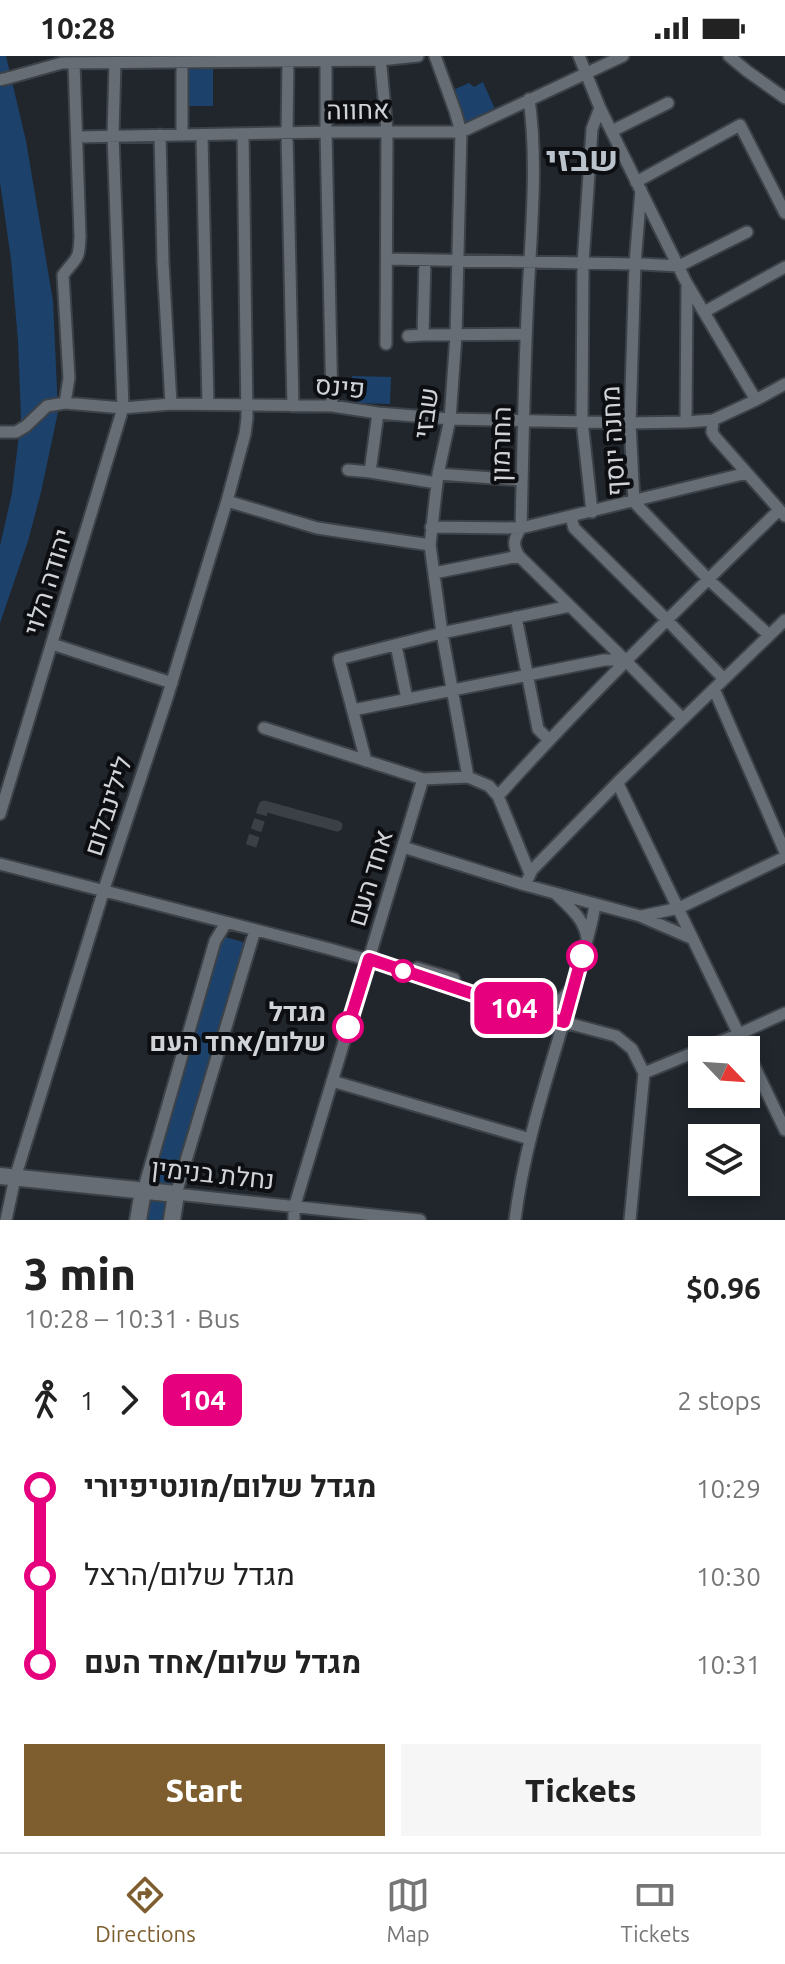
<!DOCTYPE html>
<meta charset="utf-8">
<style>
:root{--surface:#fff;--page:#f6f6f6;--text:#222;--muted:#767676;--line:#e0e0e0;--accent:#7e5e2e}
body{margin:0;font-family:Ubuntu,Heebo,sans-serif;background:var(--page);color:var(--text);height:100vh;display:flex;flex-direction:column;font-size:30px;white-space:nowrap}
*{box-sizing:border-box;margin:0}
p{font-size:26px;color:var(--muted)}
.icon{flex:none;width:44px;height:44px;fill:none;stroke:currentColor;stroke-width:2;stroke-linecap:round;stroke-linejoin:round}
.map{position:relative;height:1164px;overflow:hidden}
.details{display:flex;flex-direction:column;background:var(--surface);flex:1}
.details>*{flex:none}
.badge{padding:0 16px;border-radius:12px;font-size:28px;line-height:52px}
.needle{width:52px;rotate:115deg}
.tools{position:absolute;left:688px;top:980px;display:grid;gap:16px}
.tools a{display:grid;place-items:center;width:72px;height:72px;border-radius:0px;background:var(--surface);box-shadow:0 4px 12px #0003;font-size:40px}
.map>.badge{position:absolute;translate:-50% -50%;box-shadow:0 0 0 4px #fff}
.legs{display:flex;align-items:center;gap:12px;height:88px;padding:0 24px;font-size:26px}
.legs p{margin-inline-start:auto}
.head{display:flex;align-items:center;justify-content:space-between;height:136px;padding:0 24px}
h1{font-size:44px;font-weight:800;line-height:60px}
.cta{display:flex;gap:16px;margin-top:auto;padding:16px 24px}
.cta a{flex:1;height:92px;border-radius:0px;background:var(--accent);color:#fff;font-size:32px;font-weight:800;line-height:92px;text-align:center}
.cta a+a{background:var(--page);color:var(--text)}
ul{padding:0 24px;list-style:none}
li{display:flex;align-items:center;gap:28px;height:88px;font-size:30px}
li i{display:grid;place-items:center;width:12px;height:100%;margin:0 10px;background:currentColor}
li i::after{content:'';width:20px;height:20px;margin:-10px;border:6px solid;border-radius:50%;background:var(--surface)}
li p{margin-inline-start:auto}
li:first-child i{background:linear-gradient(#0000 50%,currentColor 0)}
li:last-child i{background:linear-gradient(currentColor 50%,#0000 0)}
.status{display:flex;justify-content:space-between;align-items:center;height:56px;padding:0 40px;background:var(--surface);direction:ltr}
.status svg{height:22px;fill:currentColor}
.menu{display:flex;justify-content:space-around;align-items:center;height:112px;border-top:2px solid var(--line);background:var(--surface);font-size:22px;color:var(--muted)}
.menu a{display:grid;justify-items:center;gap:4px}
.menu .selected{color:var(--accent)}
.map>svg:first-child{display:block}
.green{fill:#1c426c}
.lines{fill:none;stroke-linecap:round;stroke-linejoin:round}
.street-tunnel{stroke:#3a4046;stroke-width:11;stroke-dasharray:11 5.5;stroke-linecap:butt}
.street-casing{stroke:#3d4248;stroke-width:15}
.secondary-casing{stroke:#3d4248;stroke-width:20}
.street{stroke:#666d75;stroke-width:11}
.secondary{stroke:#666d75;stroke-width:16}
.street-bridge-casing{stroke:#3d4248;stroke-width:15;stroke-linecap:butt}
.street-bridge{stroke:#666d75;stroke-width:11}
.line-1-casing{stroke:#fff;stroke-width:18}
.line-1{stroke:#e6007e;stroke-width:12}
.stop-1-dot{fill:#fff;stroke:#e6007e;stroke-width:4}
.labels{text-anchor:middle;stroke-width:8;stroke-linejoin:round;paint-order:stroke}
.street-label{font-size:26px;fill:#d0d4d9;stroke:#0c0e11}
.stop-label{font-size:26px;font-weight:bold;fill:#d0d4d9;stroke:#0c0e11;text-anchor:end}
.district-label{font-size:34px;font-weight:bold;fill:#bac2cb;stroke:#0c0e11}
</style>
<div class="status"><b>10:28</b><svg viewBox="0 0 49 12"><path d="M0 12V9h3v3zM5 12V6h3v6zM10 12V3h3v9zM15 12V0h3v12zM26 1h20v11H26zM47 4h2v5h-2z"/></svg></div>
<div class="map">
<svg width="785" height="1164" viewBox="0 0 785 1164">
<rect width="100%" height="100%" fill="#20262c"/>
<!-- green -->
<path class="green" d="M0,0H6L26,85L53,245L58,356L41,436L28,485L0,567V490L12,437L21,362L18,285L11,203L0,126Z
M184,11H213V50H185Z
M483,26L495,53L464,69L453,34L469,27L474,31Z
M352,320L391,321L390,348L353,347Z
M222,880L246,887L167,1164H143L146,1143Z"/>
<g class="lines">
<!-- street-tunnel -->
<path class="street-tunnel" d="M251,790L264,750L337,770L264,750
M393,911L414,919
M451,930L533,958"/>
<defs>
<path id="street" d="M326,0V76L332,350
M380,0L387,76L386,288
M435,0L455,55L461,76L456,279L450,363L438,418L430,489L442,577L468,721
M579,0L600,52L686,226L756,344
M729,0L747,15L785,42
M288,6L287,78L293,350
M182,7V79
M8,22L62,7L380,4L418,0
M529,43C538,105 531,176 528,239C524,317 523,395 521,472C514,482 512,489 519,500L625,604L683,663
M612,75L668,47
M160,79L163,207L171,348
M202,80L208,348
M77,81L326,76H461L623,0
M636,126L740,69L785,157
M641,134L635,208L630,367L634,446L708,523L769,579
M387,203L635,208
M425,204L423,279L526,278
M641,208L679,210L747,176
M704,256L785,211
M408,280L423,279
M65,347L69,322L63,219C77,200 79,206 80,180L74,7
M378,357L370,416L437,427
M713,364L712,376L715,381L785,460
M686,366L687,231
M0,376H16L26,370L47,350L65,347L123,352L171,348L332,350L378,357L450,363L630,367L686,366L713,364L756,344L785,328
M348,414L370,416
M438,418L522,424
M227,445L317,472L430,489
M592,456L582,365L583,207L592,73L600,52
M571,461L574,472L666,563L724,623
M431,471L521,472L747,417
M434,517L519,500
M516,561L538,673L548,683
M52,588L172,627
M396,589L407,643
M714,633L785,796
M353,654L604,604H625
M264,672L423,723L468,721L489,730L498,740L530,818
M366,705L339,603L442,577L570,550
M619,725V730L785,1074
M498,740C588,640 683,548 779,454
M0,758L123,352L113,79L115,7
M403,791L525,829L640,860L691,882
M0,808L330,893L393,911
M525,829L532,814L619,725L785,564
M556,838C569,851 584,862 587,882
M642,860L679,852L785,801
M255,874L176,1138L420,1164
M417,912L454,923
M535,952L561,944L572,932
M533,958L616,980L632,993L644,1017
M644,1017L739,978L785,957
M332,1025L530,1083
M143,1135L215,885L226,867
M6,1164L15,1122L106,827L167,642L227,445L245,378L247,362L243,78
M294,1164V1152L423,723
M515,1164C525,1081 555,1000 577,919C583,896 592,872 595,848
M630,1164L644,1017"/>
<path id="secondary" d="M0,1120L176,1138L172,1164
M138,1164L143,1135"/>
</defs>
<!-- street casing -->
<use href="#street" class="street-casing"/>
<!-- secondary casing -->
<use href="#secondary" class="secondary-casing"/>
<!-- street -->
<use href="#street" class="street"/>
<!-- secondary -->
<use href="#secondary" class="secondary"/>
<defs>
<path id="street-bridge" d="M0,24L8,22"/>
</defs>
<!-- street-bridge casing -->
<use href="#street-bridge" class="street-bridge-casing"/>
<!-- street-bridge -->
<use href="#street-bridge" class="street-bridge"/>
</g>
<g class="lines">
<defs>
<path id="line-1" d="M348,971L369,903L533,958L564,966L582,900"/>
</defs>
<!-- line-1 casing -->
<use href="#line-1" class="line-1-casing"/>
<!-- line-1 -->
<use href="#line-1" class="line-1"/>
</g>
<!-- markers -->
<g class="stop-1-dot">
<circle cx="582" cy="900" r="14"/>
<circle cx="403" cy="915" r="10"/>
<circle cx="348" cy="971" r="14"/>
</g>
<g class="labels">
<!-- street labels -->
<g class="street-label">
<text transform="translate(358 54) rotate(-1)" y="9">אחווה</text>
<text transform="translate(340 331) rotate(5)" y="9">פינס</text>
<text transform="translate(426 357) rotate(-82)" y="9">שבזי</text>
<text transform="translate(613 385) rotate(-93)" y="9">מחנה יוסף</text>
<text transform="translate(501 388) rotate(-89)" y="9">החרמון</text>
<text transform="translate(48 526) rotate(-73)" y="9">יהודה הלוי</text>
<text transform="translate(108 750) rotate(-72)" y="9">לילינבלום</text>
<text transform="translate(370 822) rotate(-73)" y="9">אחד העם</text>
<text transform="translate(213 1118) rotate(6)" y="9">נחלת בנימין</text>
</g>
<!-- stop labels -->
<g class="stop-label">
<text x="326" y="965">מגדל<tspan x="326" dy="30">שלום/אחד העם</tspan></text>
</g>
<!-- district labels -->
<g class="district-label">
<text x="582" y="115">שבזי</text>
</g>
</g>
</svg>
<div class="tools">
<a><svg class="needle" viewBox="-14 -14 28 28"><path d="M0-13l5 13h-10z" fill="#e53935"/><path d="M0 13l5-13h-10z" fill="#767676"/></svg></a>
<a><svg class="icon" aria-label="layers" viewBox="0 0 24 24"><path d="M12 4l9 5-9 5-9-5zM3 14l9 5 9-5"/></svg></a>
</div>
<b class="badge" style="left:514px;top:952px;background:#e6007e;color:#fff">104</b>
</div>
<section class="details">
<div class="head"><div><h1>3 min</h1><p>10:28 – 10:31 · Bus</p></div><b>$0.96</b></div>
<div class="legs"><svg class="icon" aria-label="walk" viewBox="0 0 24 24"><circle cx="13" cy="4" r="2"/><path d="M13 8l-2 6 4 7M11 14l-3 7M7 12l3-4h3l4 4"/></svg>1<svg class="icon" aria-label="forward" viewBox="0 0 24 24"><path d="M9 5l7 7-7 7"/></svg><b class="badge" style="background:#e6007e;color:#fff">104</b><p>2 stops</p></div>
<ul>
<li><i style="color:#e6007e"></i><b>מגדל שלום/מונטיפיורי</b><p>10:29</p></li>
<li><i style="color:#e6007e"></i><span>מגדל שלום/הרצל</span><p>10:30</p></li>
<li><i style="color:#e6007e"></i><b>מגדל שלום/אחד העם</b><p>10:31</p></li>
</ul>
<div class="cta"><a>Start</a><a>Tickets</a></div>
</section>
<nav class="menu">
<a class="selected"><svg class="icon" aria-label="directions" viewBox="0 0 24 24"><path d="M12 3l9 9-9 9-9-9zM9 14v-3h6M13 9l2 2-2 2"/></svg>Directions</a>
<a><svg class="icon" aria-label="map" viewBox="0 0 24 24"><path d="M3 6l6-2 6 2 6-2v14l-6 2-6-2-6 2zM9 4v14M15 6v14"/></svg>Map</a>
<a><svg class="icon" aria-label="tickets" viewBox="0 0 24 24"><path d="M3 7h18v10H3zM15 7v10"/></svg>Tickets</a>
</nav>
